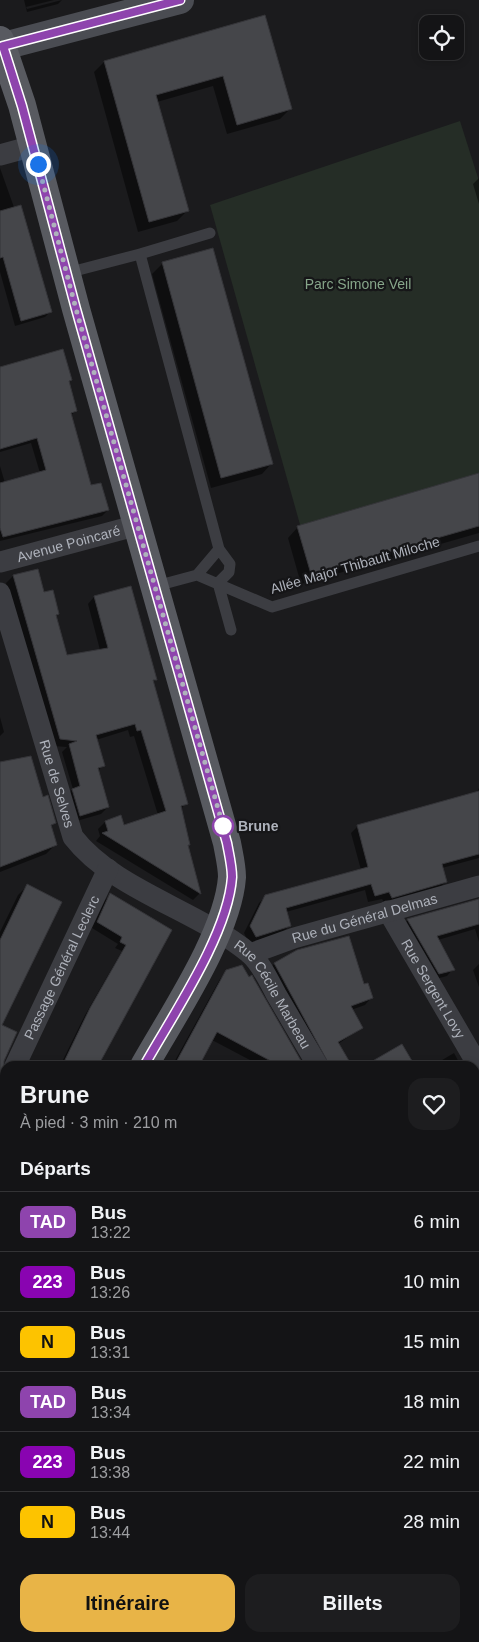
<!DOCTYPE html>
<html lang="fr">
<meta charset="utf-8">
<style>
:root{--surface:#141416;--page:#1d1d1f;--text:#f1f3f6;--muted:#9d9ea1;--line:#333335;--accent:#e8b447}
body{margin:0;font-family:Arial,sans-serif;background:var(--page);color:var(--text);height:100vh;display:flex;flex-direction:column;font-size:19px;white-space:nowrap}
*{box-sizing:border-box;margin:0}
p{font-size:16px;color:var(--muted)}
.icon{flex:none;width:28px;height:28px;fill:none;stroke:currentColor;stroke-width:2;stroke-linecap:round;stroke-linejoin:round}
.map{position:relative;flex:1;overflow:hidden}
.side{position:absolute;left:0px;top:1061px;width:480px;height:581px;display:flex;flex-direction:column;background:var(--surface);border-radius:15px 15px 0 0;box-shadow:0 2px 8px #0003,0 0 0 1px var(--line)}
.side>*{flex:none}
.badge{padding:0 10px;border-radius:8px;font-size:18px;line-height:32px}
.controls{position:absolute;left:419px;top:15px;display:grid;gap:10px}
.controls a{display:grid;place-items:center;width:45px;height:45px;border-radius:10px;background:var(--surface);box-shadow:0 2px 8px #0003,0 0 0 1px var(--line);font-size:25px}
.you{position:absolute;width:25px;height:25px;margin:-12px;border:4px solid #fff;border-radius:50%;background:#1a73e8;box-shadow:0 0 0 8px #1a73e833}
.map>.badge{position:absolute;translate:-50% -50%;box-shadow:0 0 0 2px #fff}
h2{padding:0 20px;font-size:19px;line-height:45px}
.round{display:grid;place-items:center;flex:none;width:52px;height:52px;border-radius:15px;background:var(--page)}
.head{display:flex;align-items:center;justify-content:space-between;height:85px;padding:0 20px}
h1{font-size:24px;font-weight:600;line-height:38px}
.button{display:flex;gap:10px;margin-top:auto;padding:10px 20px}
.button a{flex:1;height:58px;border-radius:15px;background:var(--accent);color:#111;font-size:20px;font-weight:600;line-height:58px;text-align:center}
.button a+a{background:var(--page);color:var(--text)}
ul{padding:0;list-style:none}
li{display:flex;align-items:center;gap:15px;height:60px;padding:0 20px;border-top:1px solid var(--line)}
li div{flex:1}
li b{display:block;font-size:19px}
li em{font-style:normal}
li .badge{min-width:55px;font-weight:700;text-align:center}
.map>svg:first-child{display:block}
.green{fill:#252d26}
.shadow{fill:#0007}
.building{fill:#45464a;stroke:#353539}
.lines{fill:none;stroke-linecap:round;stroke-linejoin:round}
.lane{stroke:#3c3d42;stroke-width:11}
.street{stroke:#3c3d42;stroke-width:21}
.secondary{stroke:#4a4c52;stroke-width:28}
.primary{stroke:#585a60;stroke-width:28}
.line-casing{stroke:#fff;stroke-width:11}
.line{stroke:#8e44ad;stroke-width:8}
.walk{stroke:#aeb2bb;stroke-width:5;stroke-dasharray:0 9}
.stop-dot{fill:#fff;stroke:#8e44ad;stroke-width:2.5}
.labels{text-anchor:middle;stroke-width:4.5;stroke-linejoin:round;paint-order:stroke}
.park-label{font-size:14px;fill:#86a589;stroke:#161618}
.street-label{font-size:14px;fill:#aeb2bb;stroke:#161618}
.stop-label{font-size:14px;font-weight:bold;fill:#aeb2bb;stroke:#161618;text-anchor:start}
</style>
<div class="map">
<svg width="479" height="1642" viewBox="0 0 479 1642">
<rect width="100%" height="100%" fill="#1b1b1d"/>
<!-- green -->
<path class="green" d="M460,121L479,181V475L301,528L210,205Z"/>
<!-- shadow -->
<path class="shadow" d="M24,0H54L26,7L27,9L62,0L58,4L27,12Z
M264,16L290,109L280,119L227,134L213,86L157,102L188,210L177,221L138,232L94,72L104,62Z
M0,168L51,311L45,317L15,326L0,272Z
M479,178V204L473,184Z
M212,250L272,463L262,474L211,488L152,274L162,264Z
M70,380L68,383L76,411L70,416L90,487L108,510L102,516L0,541V466L5,483L40,473L31,443L0,452V399Z
M479,475V533L301,584L288,538L298,527Z
M13,576L43,594L58,614L55,617L66,656L100,650L88,604L94,597L156,679L152,683L186,803L181,809L187,846L199,894L193,900L96,841L100,836L98,829L105,822L123,827L158,815L134,736L130,737L128,730L96,740L103,765L98,771L108,807L101,814L73,822L65,797L73,789L62,752L67,747L53,746L6,583Z
M0,717L4,732L0,736Z
M0,764L42,798L54,823L50,827L55,845L46,854L0,872Z
M479,788V858L442,868L446,882L439,888L385,904L382,899L368,902L365,890L286,912L290,925L283,932L249,943L244,933L259,903L266,896L361,870L351,833L358,826L476,794Z
M27,886L0,1026L2,1060L0,1074V932L18,895Z
M111,895L170,930L97,1066H60L85,1015L122,951L115,948L118,944L92,928L105,900Z
M479,899V942L475,929L438,940L453,969L447,976L432,980L401,927L408,920Z
M298,952L363,986L371,998L365,1005L351,1010L361,1028L338,1044L350,1066H322L268,971L274,964Z
M479,964V987L473,970Z
M227,972L251,977L302,1066H261L212,1040L199,1063L207,1066H172L220,979Z
M454,1053L461,1066H432Z
M475,1082L479,1089V1190H475Z
M475,1208H479V1245L475,1247L478,1252L475,1254Z
M0,1216L5,1219V1250L0,1259Z
M475,1264L479,1271V1294L475,1296Z
M479,1379V1444L475,1446V1381Z
M0,1460L5,1462V1525L0,1524Z
M475,1539H479L477,1546L479,1555L475,1559Z
M0,1568L5,1570V1625L1,1624L4,1618L0,1617Z
M25,1638H47L44,1642H23Z
M77,1638H183L191,1642H85Z
M260,1638H338L343,1642H265Z
M364,1638H400L396,1642H359Z
M448,1638H472L478,1642H443Z"/>
<!-- building -->
<path class="building" d="M265,15L292,109L237,125L223,76L156,95L189,211L149,222L104,61Z
M21,205L52,312L21,321L3,257L0,258V211Z
M213,248L273,464L221,478L162,262Z
M63,349L72,380L69,381L77,411L71,413L91,485L101,483L109,510L3,537L0,528V483L46,470L37,438L0,449V367Z
M479,473V526L311,574L297,526Z
M38,569L44,592L53,590L59,614L56,615L67,655L108,648L94,596L131,586L157,680H153L188,804L181,806L190,845H188L201,894L102,833L108,831L105,821L121,815L124,825L166,811L141,730L137,731L135,724L96,735L105,766L98,768L109,807L80,816L72,789L80,786L69,744L77,741L60,739L13,575Z
M31,756L43,797L48,795L56,823L51,825L57,845L0,867V762Z
M479,791V854L442,864L447,882L392,898L389,892L375,896L371,884L286,908L291,926L256,937L250,926L265,895L368,867L357,825Z
M27,884L62,902L2,1025L17,1032L4,1061V1071L0,1076V940Z
M110,893L172,930L98,1066H62L90,1008L126,945L120,942L122,937L97,922Z
M479,899V924L437,936L455,970L439,974L407,919Z
M349,936L364,984L368,983L373,998L351,1006L363,1028L338,1042L352,1066H330L274,963L297,950Z
M242,965L249,977L252,975L254,979L304,1066H280L217,1032L199,1066H174L226,970Z
M402,1044L415,1066H364Z"/>
<g class="lines">
<!-- lane -->
<path class="lane" d="M140,254L210,233
M67,273L140,254L219,549L230,564L229,572L218,583
M197,575L219,549
M218,583L231,630
M156,586L197,575L272,607L479,546"/>
<!-- street -->
<g class="street">
<path d="M0,155L33,146"/>
<path id="s1" d="M0,562L138,525"/>
<path id="s2" d="M0,593L73,837C114,890 197,910 249,953C261,963 269,981 276,994C290,1018 304,1042 318,1066"/>
<path id="s3" d="M388,911L479,1067"/>
<path id="s4" d="M250,954L294,938L479,886"/>
<path id="s5" d="M15,1066L108,869"/>
<path d="M0,1097L5,1087"/>
<path d="M0,1113L5,1115"/>
<path d="M475,1196L479,1194"/>
<path d="M475,1338L479,1345"/>
<path d="M475,1522L479,1526"/>
<path d="M475,1581L479,1577"/>
<path d="M416,1642L420,1638"/>
</g>
<!-- secondary -->
<path class="secondary" d="M0,47L180,0
M0,1540L5,1542
M236,1638L243,1642"/>
<!-- primary -->
<path class="primary" d="M0,40L22,105L76,309L227,843C229,854 232,866 232,877C228,934 172,1016 144,1066
M0,1329L5,1319"/>
</g>
<g class="lines">
<defs>
<path id="line" d="M144,1066C172,1016 228,935 232,877C232,866 229,854 227,843L76,309L22,106L3,46L180,0"/>
</defs>
<!-- line casing -->
<use href="#line" class="line-casing"/>
<!-- line -->
<use href="#line" class="line"/>
<!-- walk -->
<path class="walk" d="M38,164L76,309L223,826"/>
</g>
<!-- markers -->
<circle class="stop-dot" cx="223" cy="826" r="10"/>
<g class="labels">
<!-- park labels -->
<g class="park-label">
<text x="358" y="289">Parc Simone Veil</text>
</g>
<!-- street labels -->
<g class="street-label">
<text dy="5" stroke="none"><textPath href="#s1" startOffset="71">Avenue Poincaré</textPath></text>
<text transform="translate(355 565) rotate(-16)" y="5">Allée Major Thibault Miloche</text>
<text dy="5" stroke="none"><textPath href="#s2" startOffset="199">Rue de Selves</textPath></text>
<text dy="5" stroke="none"><textPath href="#s4" startOffset="120">Rue du Général Delmas</textPath></text>
<text dy="5" stroke="none"><textPath href="#s5" startOffset="109">Passage Général Leclerc</textPath></text>
<text dy="5" stroke="none"><textPath href="#s3" startOffset="90">Rue Sergent Lovy</textPath></text>
<text dy="5" stroke="none"><textPath href="#s2" startOffset="514">Rue Cécile Marbeau</textPath></text>
</g>
<!-- stop labels -->
<g class="stop-label">
<text x="238" y="831">Brune</text>
</g>
</g>
</svg>
<div class="controls">
<a><svg class="icon" aria-label="locate" viewBox="0 0 24 24"><circle cx="12" cy="12" r="6"/><path d="M12 2v4M12 18v4M2 12h4M18 12h4"/></svg></a>
</div>
<div class="you" style="left:38px;top:164px"></div>
<section class="side">
<div class="head"><div><h1>Brune</h1><p>À pied · 3 min · 210 m</p></div><a class="round"><svg class="icon" aria-label="heart" viewBox="0 0 24 24"><path d="M12 20l-8-8c-3-5 5-10 8-4 3-6 11-1 8 4z"/></svg></a></div>
<h2>Départs</h2>
<ul>
<li><span class="badge" style="background:#8e44ad;color:#fff">TAD</span><div><b>Bus</b><p>13:22</p></div><em>6 min</em></li>
<li><span class="badge" style="background:#8904b1;color:#fff">223</span><div><b>Bus</b><p>13:26</p></div><em>10 min</em></li>
<li><span class="badge" style="background:#fdc300;color:#111">N</span><div><b>Bus</b><p>13:31</p></div><em>15 min</em></li>
<li><span class="badge" style="background:#8e44ad;color:#fff">TAD</span><div><b>Bus</b><p>13:34</p></div><em>18 min</em></li>
<li><span class="badge" style="background:#8904b1;color:#fff">223</span><div><b>Bus</b><p>13:38</p></div><em>22 min</em></li>
<li><span class="badge" style="background:#fdc300;color:#111">N</span><div><b>Bus</b><p>13:44</p></div><em>28 min</em></li>
</ul>
<div class="button"><a>Itinéraire</a><a>Billets</a></div>
</section>
</div>
